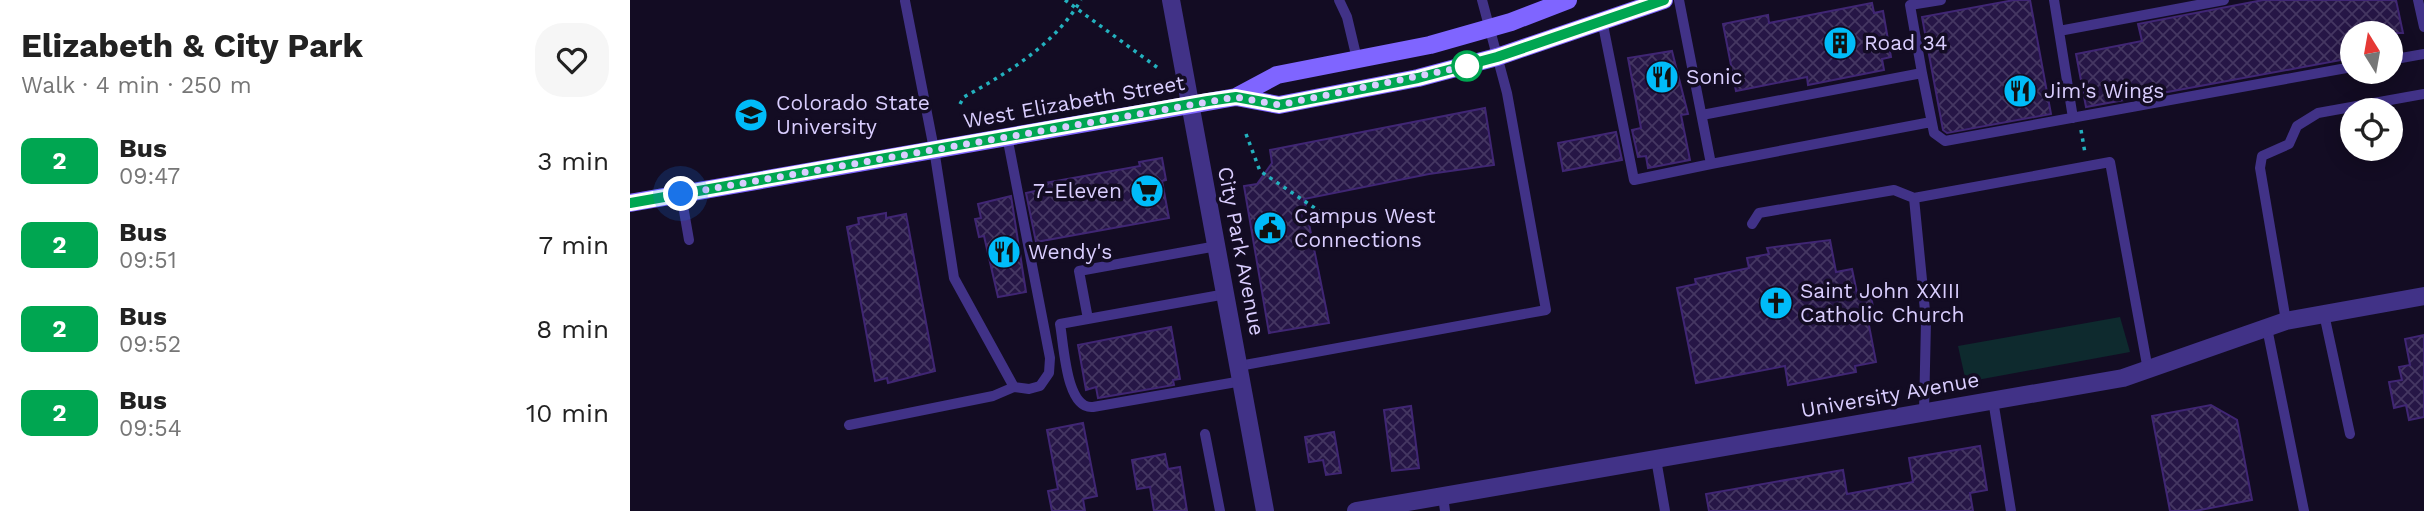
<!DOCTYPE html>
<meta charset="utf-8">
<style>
:root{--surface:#fff;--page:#f6f6f6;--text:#222;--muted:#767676}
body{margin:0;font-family:"Work Sans",sans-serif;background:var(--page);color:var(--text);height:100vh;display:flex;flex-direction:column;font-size:26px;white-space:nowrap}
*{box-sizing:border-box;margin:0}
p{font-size:23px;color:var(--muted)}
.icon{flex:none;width:38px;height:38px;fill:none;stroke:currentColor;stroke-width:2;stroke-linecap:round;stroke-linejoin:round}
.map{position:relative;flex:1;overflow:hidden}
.side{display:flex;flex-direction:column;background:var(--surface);width:630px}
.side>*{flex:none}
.badge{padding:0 14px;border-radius:10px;font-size:24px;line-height:46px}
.needle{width:46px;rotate:349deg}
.controls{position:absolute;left:1710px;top:21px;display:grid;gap:14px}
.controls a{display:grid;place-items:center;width:63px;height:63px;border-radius:50%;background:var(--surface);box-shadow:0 4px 18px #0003;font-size:35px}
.you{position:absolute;width:35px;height:35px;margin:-18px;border:5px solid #fff;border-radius:50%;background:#1a73e8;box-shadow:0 0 0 10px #1a73e833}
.map>.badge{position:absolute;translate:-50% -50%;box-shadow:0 0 0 4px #fff}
.round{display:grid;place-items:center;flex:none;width:74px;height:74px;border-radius:28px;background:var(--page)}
.head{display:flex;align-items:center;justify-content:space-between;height:119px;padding:0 21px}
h1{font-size:33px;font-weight:700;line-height:52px}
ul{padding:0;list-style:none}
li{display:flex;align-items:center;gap:21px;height:84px;padding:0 21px}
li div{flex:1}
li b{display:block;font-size:26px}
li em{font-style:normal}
li .badge{min-width:77px;font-weight:700;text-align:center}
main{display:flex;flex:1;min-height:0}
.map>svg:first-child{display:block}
.grass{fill:#0e2a2e}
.building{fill:url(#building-cross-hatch);stroke:#402674;stroke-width:2}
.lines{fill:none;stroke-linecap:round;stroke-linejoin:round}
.path{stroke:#23b1be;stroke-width:3.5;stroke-dasharray:3.5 5;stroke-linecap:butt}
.lane{stroke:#413287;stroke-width:10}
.street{stroke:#413287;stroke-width:18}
.secondary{stroke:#7f65ff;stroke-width:18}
.line-casing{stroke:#fff;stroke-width:16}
.line{stroke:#00a651;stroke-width:10}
.walk{stroke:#daceff;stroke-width:7;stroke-dasharray:0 12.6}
.stop-dot{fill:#fff;stroke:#00a651;stroke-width:3.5}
.labels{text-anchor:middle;stroke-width:7;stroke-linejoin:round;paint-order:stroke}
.poi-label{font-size:21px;fill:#daceff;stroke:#130c23;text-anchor:start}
.street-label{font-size:21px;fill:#daceff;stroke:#130c23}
</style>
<main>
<section class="side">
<div class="head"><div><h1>Elizabeth &amp; City Park</h1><p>Walk · 4 min · 250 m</p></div><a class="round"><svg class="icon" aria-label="heart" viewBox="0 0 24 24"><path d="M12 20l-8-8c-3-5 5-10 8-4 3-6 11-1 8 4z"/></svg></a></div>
<ul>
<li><span class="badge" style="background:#00a651;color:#fff">2</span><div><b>Bus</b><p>09:47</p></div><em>3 min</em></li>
<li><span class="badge" style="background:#00a651;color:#fff">2</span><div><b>Bus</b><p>09:51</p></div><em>7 min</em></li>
<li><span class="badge" style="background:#00a651;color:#fff">2</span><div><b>Bus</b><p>09:52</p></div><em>8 min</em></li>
<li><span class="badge" style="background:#00a651;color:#fff">2</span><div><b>Bus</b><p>09:54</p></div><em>10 min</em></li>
</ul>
</section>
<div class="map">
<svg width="1794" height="511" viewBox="0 0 1794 511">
<defs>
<pattern id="building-cross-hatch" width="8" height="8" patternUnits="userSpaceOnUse" patternTransform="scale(1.75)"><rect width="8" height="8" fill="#261646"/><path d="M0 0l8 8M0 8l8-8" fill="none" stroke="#453762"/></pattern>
</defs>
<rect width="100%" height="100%" fill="#130c23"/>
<!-- grass -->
<path class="grass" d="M1490,317L1500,352L1336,382L1328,346Z"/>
<!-- building -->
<path class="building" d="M1384,0H1400L1421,114L1317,133L1313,130L1292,17Z
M1633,0H1766L1773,33H1722V58L1456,107L1446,54L1512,41L1508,24Z
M1242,3L1244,13L1253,11L1261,57L1252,59L1254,70L1178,85L1177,77L1106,91L1093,24L1138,15L1139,23Z
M1042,51L1058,114L1051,115L1060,160L1018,168L1016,156L1008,157L1002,130L1011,128L998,58Z
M855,108L864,165L799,174L674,199L699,323L639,333L614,186L627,184L642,163L640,150Z
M986,132L992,160L933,171L928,143Z
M532,158L536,180L532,181L539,218L406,242L396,193L410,190L409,184L510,166L509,162Z
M381,196L396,292L368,297L354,236L349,237L345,219L351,218L348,204Z
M256,213V218L276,214L305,371L258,383L257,378L245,381L217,227L229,224L228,218Z
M1200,240L1206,272L1222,269L1227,293L1240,290L1244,313L1237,315L1246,362L1225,366L1226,372L1158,385L1155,366L1066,383L1047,288L1066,284L1065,279L1119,268L1117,258L1139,254L1137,248Z
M541,327L550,379L543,380L544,385L468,398L466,387L456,390L448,345Z
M1794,335V417L1779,420L1776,405L1764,408L1759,382L1772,380L1769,367L1780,365L1775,339Z
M1581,405L1607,420L1622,500L1565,511H1540L1522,416Z
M781,406L789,468L762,471L754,410Z
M453,423L467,496L453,499L455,511H422L418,491L428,489L417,430Z
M704,432L711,473L696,475L693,460L679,462L675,437Z
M1350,446L1357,490L1340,493L1343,511H1079L1076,494L1213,470L1217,494L1283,482L1279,458Z
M535,454L538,469L550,467L557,511H524L520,487L507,489L502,460Z"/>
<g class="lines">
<!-- path -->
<path class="path" d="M435,0L528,68
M330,104L334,97C379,72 424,45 451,0
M1451,130L1455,153
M616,134L630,171L695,215"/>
<!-- lane -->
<path class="lane" d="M709,0L717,17L727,59
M1424,0L1443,118
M1788,0L1794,27
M275,1L304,149L324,278L384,387L399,389L410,386L419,373L420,358L377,136
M972,20L1004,180L1081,164L1049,0
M1429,31L1594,0
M1760,60L1794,54
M1292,73L1304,133L1315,141L1722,67
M1072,115L1292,73L1280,5L1311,0
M1081,164L1301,122
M51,194L59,240
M1122,224L1129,213L1264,190L1284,198
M596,294L430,324C434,345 436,410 463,407L612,381
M1694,314L1720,434
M458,319L449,271L587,246
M1656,321L1630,168L1632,156L1659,144L1667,126L1688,113L1794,94
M1637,328L1674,511
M609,366L916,310L877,93L852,0
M1363,400L1381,511
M1294,412L1296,321L1284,198L1480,162L1518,370
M219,425L363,396L384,387
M575,434L590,511
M1026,459L1035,511
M813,496L815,511"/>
<!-- street -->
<path class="street" d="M541,0L635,511
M726,511L1493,378L1656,321L1794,296"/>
<!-- secondary -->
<path class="secondary" d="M606,97L649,105L788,78L867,57L1034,0
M0,203L606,97L647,75L800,45L881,22L938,0"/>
</g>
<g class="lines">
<defs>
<path id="line" d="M0,203L578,101L606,97L649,105L788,78L867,57L1034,0"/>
</defs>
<!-- line casing -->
<use href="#line" class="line-casing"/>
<!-- line -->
<use href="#line" class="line"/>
<!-- walk -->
<path class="walk" d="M51,194L606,97L649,105L837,66"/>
</g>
<!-- icons -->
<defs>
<symbol id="building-disc" viewBox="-11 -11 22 22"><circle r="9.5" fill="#00bcf9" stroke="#130c23"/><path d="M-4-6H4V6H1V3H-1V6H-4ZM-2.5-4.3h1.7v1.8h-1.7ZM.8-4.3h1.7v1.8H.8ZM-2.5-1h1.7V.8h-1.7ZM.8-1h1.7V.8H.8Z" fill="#111"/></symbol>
<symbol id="restaurant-disc" viewBox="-11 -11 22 22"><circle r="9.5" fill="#00bcf9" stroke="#130c23"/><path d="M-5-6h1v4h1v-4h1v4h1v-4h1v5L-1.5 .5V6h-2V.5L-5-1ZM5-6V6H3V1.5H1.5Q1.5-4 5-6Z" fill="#111"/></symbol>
<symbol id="university-disc" viewBox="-11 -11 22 22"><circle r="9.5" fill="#00bcf9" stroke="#130c23"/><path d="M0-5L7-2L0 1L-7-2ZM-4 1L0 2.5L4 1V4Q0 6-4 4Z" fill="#111"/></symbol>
<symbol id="supermarket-disc" viewBox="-11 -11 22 22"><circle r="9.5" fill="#00bcf9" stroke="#130c23"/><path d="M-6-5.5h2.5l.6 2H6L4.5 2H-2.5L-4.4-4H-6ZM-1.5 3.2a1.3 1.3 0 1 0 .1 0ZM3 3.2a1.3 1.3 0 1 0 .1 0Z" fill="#111"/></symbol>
<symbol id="civic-disc" viewBox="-11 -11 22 22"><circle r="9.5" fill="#00bcf9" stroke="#130c23"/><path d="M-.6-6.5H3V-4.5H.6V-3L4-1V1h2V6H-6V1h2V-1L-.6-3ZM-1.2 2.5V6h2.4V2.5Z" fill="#111"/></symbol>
<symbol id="church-disc" viewBox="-11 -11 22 22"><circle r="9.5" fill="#00bcf9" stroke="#130c23"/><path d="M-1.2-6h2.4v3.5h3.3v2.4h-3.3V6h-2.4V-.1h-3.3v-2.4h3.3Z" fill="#111"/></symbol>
</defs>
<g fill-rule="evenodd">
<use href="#building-disc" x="1191" y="24" width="38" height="38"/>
<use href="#restaurant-disc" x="1013" y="58" width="38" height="38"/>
<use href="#restaurant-disc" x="1371" y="72" width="38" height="38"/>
<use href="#university-disc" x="102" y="96" width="38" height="38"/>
<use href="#supermarket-disc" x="498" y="172" width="38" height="38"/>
<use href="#civic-disc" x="621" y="209" width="38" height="38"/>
<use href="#restaurant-disc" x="355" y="233" width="38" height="38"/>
<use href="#church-disc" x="1127" y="284" width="38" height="38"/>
</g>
<!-- markers -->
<circle class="stop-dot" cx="837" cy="66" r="14"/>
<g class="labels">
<!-- poi labels -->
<g class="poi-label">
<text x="1234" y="50">Road 34</text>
<text x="1056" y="84">Sonic</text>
<text x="1414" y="98">Jim's Wings</text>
<text x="146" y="110">Colorado State<tspan x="146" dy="24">University</tspan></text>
<text x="492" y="198" text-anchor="end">7-Eleven</text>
<text x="664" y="223">Campus West<tspan x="664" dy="24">Connections</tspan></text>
<text x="398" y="259">Wendy's</text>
<text x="1170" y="298">Saint John XXIII<tspan x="1170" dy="24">Catholic Church</tspan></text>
</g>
<!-- street labels -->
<g class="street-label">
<text transform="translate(444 102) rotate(-10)" y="7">West Elizabeth Street</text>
<text transform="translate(611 251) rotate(79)" y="7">City Park Avenue</text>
<text transform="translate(1260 395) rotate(-10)" y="7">University Avenue</text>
</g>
</g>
</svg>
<div class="controls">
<a><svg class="needle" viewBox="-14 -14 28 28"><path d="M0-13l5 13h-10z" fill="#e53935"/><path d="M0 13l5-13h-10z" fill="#767676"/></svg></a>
<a><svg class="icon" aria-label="locate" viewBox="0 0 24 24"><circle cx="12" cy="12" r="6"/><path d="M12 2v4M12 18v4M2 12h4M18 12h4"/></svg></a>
</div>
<div class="you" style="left:51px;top:194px"></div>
</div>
</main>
